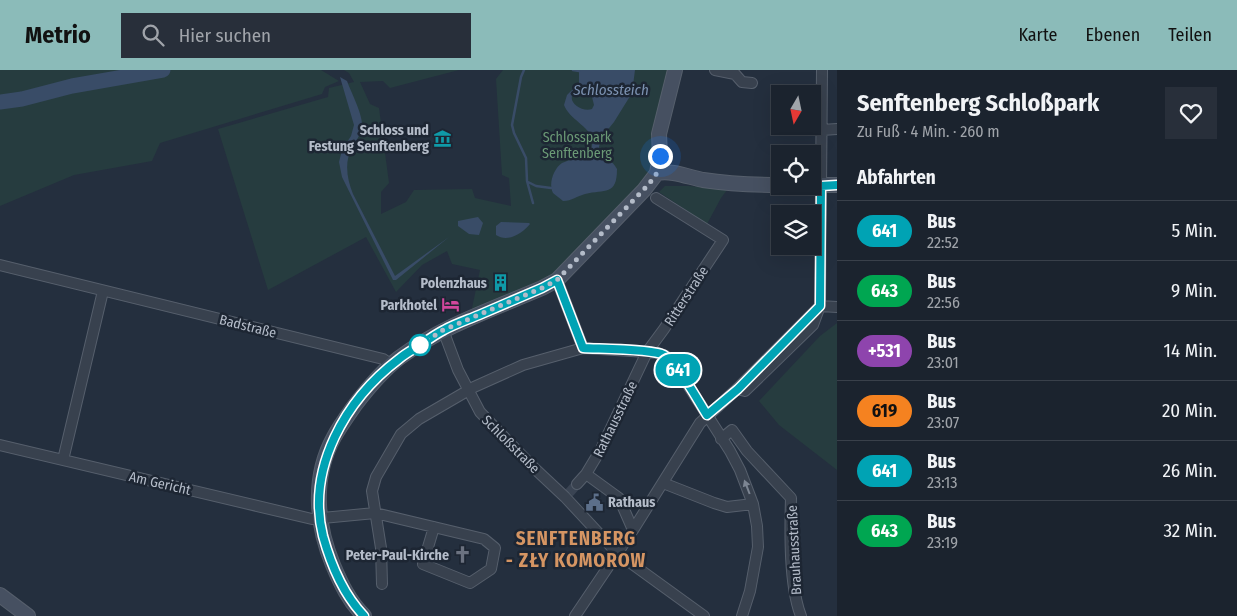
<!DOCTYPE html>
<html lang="de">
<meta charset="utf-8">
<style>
:root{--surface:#1b232e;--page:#282f3a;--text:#f1f3f6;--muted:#a0a4aa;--line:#39404a;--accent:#8bbbb9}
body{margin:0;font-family:"Fira Sans Condensed",sans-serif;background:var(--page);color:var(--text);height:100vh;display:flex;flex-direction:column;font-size:19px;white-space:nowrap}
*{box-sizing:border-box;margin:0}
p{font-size:16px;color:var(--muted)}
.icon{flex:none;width:28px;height:28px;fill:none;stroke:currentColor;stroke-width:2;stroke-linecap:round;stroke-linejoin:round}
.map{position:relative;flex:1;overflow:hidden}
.sheet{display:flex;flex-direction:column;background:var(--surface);width:400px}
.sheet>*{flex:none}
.badge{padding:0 10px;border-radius:16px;font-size:18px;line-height:32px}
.needle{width:32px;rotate:189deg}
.buttons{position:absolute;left:771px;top:15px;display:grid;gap:10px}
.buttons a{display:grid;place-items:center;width:50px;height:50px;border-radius:0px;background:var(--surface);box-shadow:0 5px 20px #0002,0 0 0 1px var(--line);font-size:25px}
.you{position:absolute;width:25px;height:25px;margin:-12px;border:4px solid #fff;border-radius:50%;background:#1a73e8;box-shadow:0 0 0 8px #1a73e833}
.map>.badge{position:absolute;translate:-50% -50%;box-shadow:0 0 0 2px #fff}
h2{padding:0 20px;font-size:19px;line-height:45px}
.round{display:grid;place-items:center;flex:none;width:52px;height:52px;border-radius:0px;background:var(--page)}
.overview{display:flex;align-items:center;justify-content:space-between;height:85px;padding:0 20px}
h1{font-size:24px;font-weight:700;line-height:38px}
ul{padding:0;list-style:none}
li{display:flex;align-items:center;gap:15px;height:60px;padding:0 20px;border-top:1px solid var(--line)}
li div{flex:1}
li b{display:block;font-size:19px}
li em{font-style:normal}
li .badge{min-width:55px;font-weight:700;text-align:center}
header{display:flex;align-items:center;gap:30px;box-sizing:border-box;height:70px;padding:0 25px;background:var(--accent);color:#111}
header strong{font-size:24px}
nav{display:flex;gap:28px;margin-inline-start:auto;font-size:18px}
.search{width:350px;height:45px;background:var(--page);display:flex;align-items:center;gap:12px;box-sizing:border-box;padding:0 18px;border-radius:0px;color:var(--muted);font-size:19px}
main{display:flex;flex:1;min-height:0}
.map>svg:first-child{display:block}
.green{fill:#263c3f}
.water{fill:#394c67;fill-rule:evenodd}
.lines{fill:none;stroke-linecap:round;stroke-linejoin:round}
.stream{stroke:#394c67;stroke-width:2.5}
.river{stroke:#394c67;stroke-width:15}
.street-tunnel{stroke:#3a4453;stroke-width:10;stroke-dasharray:10 5;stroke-linecap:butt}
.street-casing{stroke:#565f6c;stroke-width:12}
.secondary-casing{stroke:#565f6c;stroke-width:16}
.street{stroke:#38414e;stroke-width:10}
.secondary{stroke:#465061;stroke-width:14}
.oneway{fill:#7c8592}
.line-casing{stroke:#fff;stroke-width:11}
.line{stroke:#00a3b4;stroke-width:8}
.walk{stroke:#b4bcc9;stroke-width:5;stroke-dasharray:0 9}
.stop-dot{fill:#fff;stroke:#00a3b4;stroke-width:2.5}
.labels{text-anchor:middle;stroke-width:5;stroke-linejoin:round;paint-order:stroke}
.poi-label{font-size:14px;font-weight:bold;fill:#b4bcc9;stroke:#1d2633;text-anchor:end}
.park-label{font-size:14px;fill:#6b9a76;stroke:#1d2633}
.street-label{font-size:14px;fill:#b4bcc9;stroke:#1d2633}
.water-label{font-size:15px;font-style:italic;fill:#7c92b1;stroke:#1d2633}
.district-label{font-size:19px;font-weight:bold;letter-spacing:1px;fill:#d59563;stroke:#1d2633}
</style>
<header>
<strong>Metrio</strong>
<div class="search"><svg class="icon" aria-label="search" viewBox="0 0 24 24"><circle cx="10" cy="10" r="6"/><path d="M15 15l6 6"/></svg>Hier suchen</div>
<nav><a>Karte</a><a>Ebenen</a><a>Teilen</a></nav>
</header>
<main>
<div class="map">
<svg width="837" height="546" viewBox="0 0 837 546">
<rect width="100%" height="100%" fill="#242f3e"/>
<!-- green -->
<path class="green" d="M0,0H321L339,11L325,17L322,24L160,73L152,91L74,105L0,136Z
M344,0H459L390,18L383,11L360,12L370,34L379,38L389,113L381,122V144L406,132L414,120L472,119L475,128L511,136L509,108L502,105L496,9L503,0H670L656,84L650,106L559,202L540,216L475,242L472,238L480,200L452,194L447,181L422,195L396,222L366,167L268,220L218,59L328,27L329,18L354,12L349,3Z
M665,116H689L727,120L721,128L707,154L659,122Z
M837,253V400L779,355L759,331L820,266Z"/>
<!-- water -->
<path class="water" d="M580,0H635L632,23L614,52L601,68L597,86C607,89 612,90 617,99C617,126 605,119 585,124C577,126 572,131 563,131C560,128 556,126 553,123C548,114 554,98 562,93C570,89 581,88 590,86L593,70C588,55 570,50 564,35L567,25L579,13V1ZM580,19L592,27L594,35L592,39C579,43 561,27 580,19Z
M340,7L347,11C351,22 363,45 362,56C361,64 356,71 352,78C344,92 347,109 353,124L395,206L449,167L396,210H393L342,107L339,92L342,80L351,66L354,55Z
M478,147L483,153L479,165L469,164L458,156V151Z
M501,152L529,153L530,154C523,163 508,173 496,165V156Z"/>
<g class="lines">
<!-- stream -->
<path class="stream" d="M524,0L521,7L512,55L514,63L526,88L527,111L533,133
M573,0L579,1
M528,112L536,116L551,118"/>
<!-- river -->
<path class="river" d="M0,32L22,29L72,16L163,0"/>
<!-- street-tunnel -->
<path class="street-tunnel" d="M569,423L577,414"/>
<defs>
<path id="street" d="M715,0L735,4L742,12L752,13
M822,60L837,59
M0,195L383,289L392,295
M557,210L583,278
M820,236L837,237
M443,260L458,300L480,342L533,397L565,427L617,483L704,546
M737,319L745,321L813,255L820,236L822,0
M721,369L732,360L747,381L791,428C790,461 789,516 801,546
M0,375L312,449L375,443L484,469L495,478L491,499L470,513L423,494L434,457
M63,390L103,221
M586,404L619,428L633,460
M663,413L714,433L727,437L753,434
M577,414L586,404L601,379L647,282L664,259L723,170L656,128
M382,514L381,478L372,421L376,407L401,364L419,349L474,317L523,295L583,278L647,282L658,283L666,286L681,304L730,381L740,400L753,434L757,456L758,477L750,521L742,546
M575,546L633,460L700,353L737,319L820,236"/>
<path id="secondary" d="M657,103C672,100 688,107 703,110C729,114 754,115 780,115
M812,115H837
M0,525L28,546
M364,546C349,531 341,514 333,495C316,454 312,407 334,367C340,356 348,345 355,335C368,318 382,301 399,288C442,256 493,239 542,218L557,210L644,120L657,103L660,86L659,64L675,0"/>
</defs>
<!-- street casing -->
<use href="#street" class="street-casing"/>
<!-- secondary casing -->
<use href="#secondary" class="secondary-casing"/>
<!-- street -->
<use href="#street" class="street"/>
<!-- secondary -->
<use href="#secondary" class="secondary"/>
</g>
<!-- one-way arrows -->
<defs><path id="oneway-solid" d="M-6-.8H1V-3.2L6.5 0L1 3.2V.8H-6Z" transform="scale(1.25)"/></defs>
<use class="oneway" href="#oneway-solid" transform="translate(747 417) rotate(-111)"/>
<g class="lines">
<defs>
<path id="line" d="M364,546C343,524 331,495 323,466C306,398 346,329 399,289C406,283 414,279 422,274C429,269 436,264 444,260C455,254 467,250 479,245C500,236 521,227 542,218L557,210L583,278C599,279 652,279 664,285C678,293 698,331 707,345L738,319L820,236L821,116L837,115"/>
</defs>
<!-- line casing -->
<use href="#line" class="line-casing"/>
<!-- line -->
<use href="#line" class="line"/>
<!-- walk -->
<path class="walk" d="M420,275L443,260L542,218L557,210L649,114L657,103L660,86"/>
</g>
<!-- icons -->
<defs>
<symbol id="museum-bare" viewBox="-9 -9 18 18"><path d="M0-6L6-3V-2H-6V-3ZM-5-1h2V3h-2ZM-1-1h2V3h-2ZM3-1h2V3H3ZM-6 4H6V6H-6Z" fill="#0f9aa8" stroke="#1d2633" stroke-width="2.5" paint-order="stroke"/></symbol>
<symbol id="building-bare" viewBox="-9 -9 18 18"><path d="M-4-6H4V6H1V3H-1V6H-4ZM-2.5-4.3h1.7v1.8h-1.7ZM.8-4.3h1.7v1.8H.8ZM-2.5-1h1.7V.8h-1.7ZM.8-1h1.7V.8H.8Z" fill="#0f9aa8" stroke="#1d2633" stroke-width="2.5" paint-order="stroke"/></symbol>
<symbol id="hotel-bare" viewBox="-9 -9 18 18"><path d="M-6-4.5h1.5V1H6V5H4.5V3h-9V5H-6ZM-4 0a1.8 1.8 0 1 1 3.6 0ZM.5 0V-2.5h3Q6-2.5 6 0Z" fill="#d1479c" stroke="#1d2633" stroke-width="2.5" paint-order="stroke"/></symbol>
<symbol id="civic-bare" viewBox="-9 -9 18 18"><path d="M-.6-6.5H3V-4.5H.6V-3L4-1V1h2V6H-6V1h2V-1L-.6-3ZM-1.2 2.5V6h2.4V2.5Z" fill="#5c6f8a" stroke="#1d2633" stroke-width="2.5" paint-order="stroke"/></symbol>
<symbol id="church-bare" viewBox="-9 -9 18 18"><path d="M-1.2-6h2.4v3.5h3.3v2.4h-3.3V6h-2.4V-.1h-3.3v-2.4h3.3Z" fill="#6b7280" stroke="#1d2633" stroke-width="2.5" paint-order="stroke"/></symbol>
</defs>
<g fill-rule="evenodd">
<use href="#museum-bare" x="430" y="56" width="25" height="25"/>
<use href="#building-bare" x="488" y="200" width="25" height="25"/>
<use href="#hotel-bare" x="438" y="222" width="25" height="25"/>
<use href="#civic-bare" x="582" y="420" width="25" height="25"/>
<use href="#church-bare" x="450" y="472" width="25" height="25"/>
</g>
<!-- markers -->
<circle class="stop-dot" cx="420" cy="275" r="10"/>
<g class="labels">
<!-- poi labels -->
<g class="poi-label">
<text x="429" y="65">Schloss und<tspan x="429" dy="16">Festung Senftenberg</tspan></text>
<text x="487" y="218">Polenzhaus</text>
<text x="437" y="240">Parkhotel</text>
<text x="608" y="437" text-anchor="start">Rathaus</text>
<text x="449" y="490">Peter-Paul-Kirche</text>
</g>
<!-- park labels -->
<g class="park-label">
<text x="577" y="72">Schlosspark<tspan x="577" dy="16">Senftenberg</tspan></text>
</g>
<!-- street labels -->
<g class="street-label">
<text transform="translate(686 226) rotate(-57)" y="5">Ritterstraße</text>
<text transform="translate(248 256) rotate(14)" y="5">Badstraße</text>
<text transform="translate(615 349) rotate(-64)" y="5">Rathausstraße</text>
<text transform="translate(511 374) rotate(45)" y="5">Schloßstraße</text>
<text transform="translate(160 413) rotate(13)" y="5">Am Gericht</text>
<text transform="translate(794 480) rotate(-93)" y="5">Brauhausstraße</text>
</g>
<!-- water labels -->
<g class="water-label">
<text x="611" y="25">Schlossteich</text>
</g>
<!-- district labels -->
<g class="district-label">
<text x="576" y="475">SENFTENBERG<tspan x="576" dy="22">- ZŁY KOMOROW</tspan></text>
</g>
</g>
</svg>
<div class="buttons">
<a><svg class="needle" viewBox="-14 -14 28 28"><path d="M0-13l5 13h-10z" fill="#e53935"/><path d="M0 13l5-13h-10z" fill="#a0a4aa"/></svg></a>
<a><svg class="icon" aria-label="locate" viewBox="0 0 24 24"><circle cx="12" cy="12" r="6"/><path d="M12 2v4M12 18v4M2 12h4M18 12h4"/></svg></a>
<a><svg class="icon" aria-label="layers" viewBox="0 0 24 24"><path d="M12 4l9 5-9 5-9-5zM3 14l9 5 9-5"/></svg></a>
</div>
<div class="you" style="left:660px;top:86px"></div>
<b class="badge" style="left:678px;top:300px;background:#00a3b4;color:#fff">641</b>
</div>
<section class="sheet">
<div class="overview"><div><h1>Senftenberg Schloßpark</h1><p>Zu Fuß · 4 Min. · 260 m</p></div><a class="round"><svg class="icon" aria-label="heart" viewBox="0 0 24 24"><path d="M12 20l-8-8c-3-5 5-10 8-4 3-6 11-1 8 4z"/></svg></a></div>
<h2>Abfahrten</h2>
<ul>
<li><span class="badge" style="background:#00a3b4;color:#fff">641</span><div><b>Bus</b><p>22:52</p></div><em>5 Min.</em></li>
<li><span class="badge" style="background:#00a651;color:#fff">643</span><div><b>Bus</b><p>22:56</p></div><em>9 Min.</em></li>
<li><span class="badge" style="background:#8e44ad;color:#fff">+531</span><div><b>Bus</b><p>23:01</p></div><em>14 Min.</em></li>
<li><span class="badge" style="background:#f58220;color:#111">619</span><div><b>Bus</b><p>23:07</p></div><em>20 Min.</em></li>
<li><span class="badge" style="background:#00a3b4;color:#fff">641</span><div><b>Bus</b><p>23:13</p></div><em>26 Min.</em></li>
<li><span class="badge" style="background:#00a651;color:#fff">643</span><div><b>Bus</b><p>23:19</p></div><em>32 Min.</em></li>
</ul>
</section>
</main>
